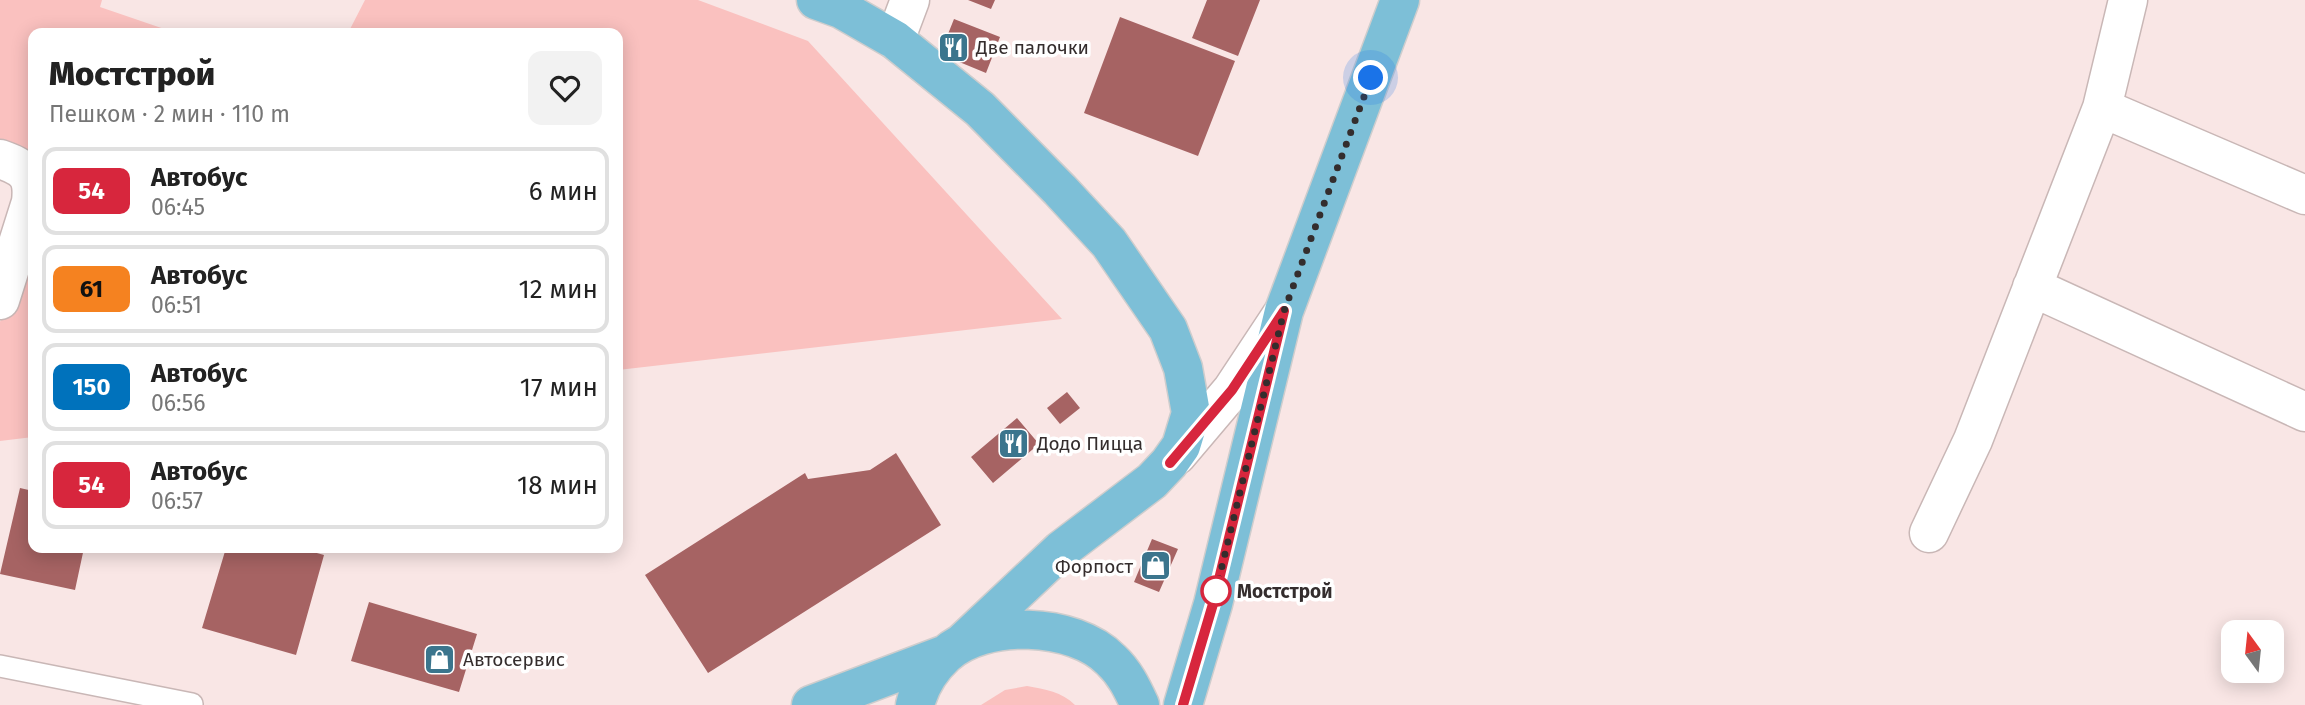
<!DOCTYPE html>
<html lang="ru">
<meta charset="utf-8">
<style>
:root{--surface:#fff;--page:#f2f2f2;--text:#222;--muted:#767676;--line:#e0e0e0}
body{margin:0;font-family:"Fira Sans",sans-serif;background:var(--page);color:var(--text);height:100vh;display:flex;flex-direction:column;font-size:26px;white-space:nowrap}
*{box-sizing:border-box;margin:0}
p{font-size:23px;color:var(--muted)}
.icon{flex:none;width:38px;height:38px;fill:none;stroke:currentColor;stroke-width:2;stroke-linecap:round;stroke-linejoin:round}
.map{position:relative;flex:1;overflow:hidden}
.drawer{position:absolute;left:28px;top:28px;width:595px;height:525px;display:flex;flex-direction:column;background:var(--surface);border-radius:14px;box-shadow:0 4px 18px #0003}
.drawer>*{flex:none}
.badge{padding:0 14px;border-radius:10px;font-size:24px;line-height:46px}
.needle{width:46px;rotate:345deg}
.controls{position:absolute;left:2221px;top:620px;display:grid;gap:14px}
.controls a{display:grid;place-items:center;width:63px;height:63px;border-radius:14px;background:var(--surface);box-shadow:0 4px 18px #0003;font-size:35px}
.you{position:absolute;width:35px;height:35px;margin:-18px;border:5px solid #fff;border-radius:50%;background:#1a73e8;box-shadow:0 0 0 10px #1a73e833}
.map>.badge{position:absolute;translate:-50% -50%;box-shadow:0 0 0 4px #fff}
.round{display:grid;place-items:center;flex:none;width:74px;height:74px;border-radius:14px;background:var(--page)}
.headline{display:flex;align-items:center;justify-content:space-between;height:119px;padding:0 21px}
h1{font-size:33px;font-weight:800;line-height:52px}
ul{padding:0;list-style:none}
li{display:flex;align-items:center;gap:21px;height:88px;margin:0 14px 10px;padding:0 7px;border:4px solid var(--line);border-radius:14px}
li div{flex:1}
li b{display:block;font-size:26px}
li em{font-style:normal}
li .badge{min-width:77px;font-weight:700;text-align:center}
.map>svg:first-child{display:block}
.green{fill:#fac1bf}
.building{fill:#a66363}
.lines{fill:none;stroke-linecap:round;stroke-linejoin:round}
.lane-casing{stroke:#c9b7b6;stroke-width:24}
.street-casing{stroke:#c9b7b6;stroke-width:41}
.primary-casing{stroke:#cecdcd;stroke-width:41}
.lane{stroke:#fff;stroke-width:21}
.street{stroke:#fff;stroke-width:38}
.primary{stroke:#7dbfd7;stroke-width:38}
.line-casing{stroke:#fff;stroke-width:16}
.line{stroke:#d7263d;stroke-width:10}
.walk{stroke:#342d2d;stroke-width:7;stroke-dasharray:0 12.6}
.stop-dot{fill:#fff;stroke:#d7263d;stroke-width:3.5}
.labels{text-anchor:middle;stroke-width:7;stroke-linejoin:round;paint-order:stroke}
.poi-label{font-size:19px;fill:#342d2d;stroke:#fff;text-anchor:start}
.stop-label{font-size:19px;font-weight:bold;fill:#342d2d;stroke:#fff;text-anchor:start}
</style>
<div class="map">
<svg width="2305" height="705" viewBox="0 0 2305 705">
<rect width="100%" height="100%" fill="#f9e6e5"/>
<!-- green -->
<path class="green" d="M0,0H102L100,7L176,33H33V180L0,160Z
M365,0H698L808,41L1062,319L618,370V33H348Z
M33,220V437L0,441V322Z
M1027,686C1045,689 1062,692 1075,705H981L1005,690Z"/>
<!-- building -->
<path class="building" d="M968,0H995L991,9Z
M1207,0H1260L1238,56L1192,38Z
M1120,17L1235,61L1198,156L1084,113Z
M954,19L1000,37L986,73L940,54Z
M1067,392L1080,408L1060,424L1047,408Z
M1017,418L1039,444L993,483L971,457Z
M896,453L941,525L708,673L645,575L805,473L808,479L870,470Z
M20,488L33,491V548H84L75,590L0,574Z
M1152,539L1178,549L1159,592L1134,582Z
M226,548H299L324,555L296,655L202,628Z
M369,602L477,634L459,692L351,661Z"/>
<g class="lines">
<defs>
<path id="lane" d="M0,666L192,704"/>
<path id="street" d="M895,40L910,0
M2102,108L2305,195
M0,159C25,168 34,174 31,202L0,300
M2032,287L2305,412
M1177,455L1232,390L1281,316
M1929,533L1973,440L2102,108L2128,0"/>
<path id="primary" d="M816,0L841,9L895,40L980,109L1060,190L1109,243L1168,329L1183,368L1191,413L1181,446L1169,463L1152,481L1061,550L961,644
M811,705L946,654
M915,705C920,685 930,669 945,655C984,619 1074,622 1111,660C1125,673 1132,688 1140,705
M1183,705L1213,604L1284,311L1400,0"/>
</defs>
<!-- lane casing -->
<use href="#lane" class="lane-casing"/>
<!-- street casing -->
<use href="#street" class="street-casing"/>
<!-- primary casing -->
<use href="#primary" class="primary-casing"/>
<!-- lane -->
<use href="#lane" class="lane"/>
<!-- street -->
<use href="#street" class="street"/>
<!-- primary -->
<use href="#primary" class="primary"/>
</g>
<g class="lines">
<defs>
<path id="line" d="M1170,463L1232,390L1284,311L1213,604L1183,705"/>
</defs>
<!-- line casing -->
<use href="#line" class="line-casing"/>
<!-- line -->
<use href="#line" class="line"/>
<!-- walk -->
<path class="walk" d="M1216,591L1284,311L1371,78"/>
</g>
<!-- icons -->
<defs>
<symbol id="restaurant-square" viewBox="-11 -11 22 22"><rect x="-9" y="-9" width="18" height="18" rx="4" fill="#3b758d" stroke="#fff"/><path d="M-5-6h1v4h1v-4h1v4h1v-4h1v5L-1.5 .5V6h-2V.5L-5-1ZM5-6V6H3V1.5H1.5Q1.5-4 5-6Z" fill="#fff"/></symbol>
<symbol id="shop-square" viewBox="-11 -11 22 22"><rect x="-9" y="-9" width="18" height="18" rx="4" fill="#3b758d" stroke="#fff"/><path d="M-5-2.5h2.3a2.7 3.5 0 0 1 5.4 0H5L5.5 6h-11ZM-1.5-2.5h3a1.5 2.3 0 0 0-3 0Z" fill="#fff"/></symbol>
</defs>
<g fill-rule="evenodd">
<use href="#restaurant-square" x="936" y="30" width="35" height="35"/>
<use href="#restaurant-square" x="996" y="426" width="35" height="35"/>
<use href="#shop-square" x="1138" y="548" width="35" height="35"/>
<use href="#shop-square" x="422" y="642" width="35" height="35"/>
</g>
<!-- markers -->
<circle class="stop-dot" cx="1216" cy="591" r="14"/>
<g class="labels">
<!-- poi labels -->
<g class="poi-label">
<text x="976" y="54">Две палочки</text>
<text x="1037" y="450">Додо Пицца</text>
<text x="1133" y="573" text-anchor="end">Форпост</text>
<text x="463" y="666">Автосервис</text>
</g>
<!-- stop labels -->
<g class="stop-label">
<text x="1237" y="598">Мостстрой</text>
</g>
</g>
</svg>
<div class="controls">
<a><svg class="needle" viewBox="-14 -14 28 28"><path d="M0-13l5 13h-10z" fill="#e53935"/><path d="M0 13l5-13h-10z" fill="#767676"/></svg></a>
</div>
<div class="you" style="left:1371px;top:78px"></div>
<section class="drawer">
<div class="headline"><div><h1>Мостстрой</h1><p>Пешком · 2 мин · 110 m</p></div><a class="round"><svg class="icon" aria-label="heart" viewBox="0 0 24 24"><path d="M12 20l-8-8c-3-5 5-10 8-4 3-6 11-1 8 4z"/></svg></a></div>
<ul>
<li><span class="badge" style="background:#d7263d;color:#fff">54</span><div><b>Автобус</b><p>06:45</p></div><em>6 мин</em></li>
<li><span class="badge" style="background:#f58220;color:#111">61</span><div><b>Автобус</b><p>06:51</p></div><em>12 мин</em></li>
<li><span class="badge" style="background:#0072bc;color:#fff">150</span><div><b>Автобус</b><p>06:56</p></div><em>17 мин</em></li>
<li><span class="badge" style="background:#d7263d;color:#fff">54</span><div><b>Автобус</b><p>06:57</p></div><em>18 мин</em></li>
</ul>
</section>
</div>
